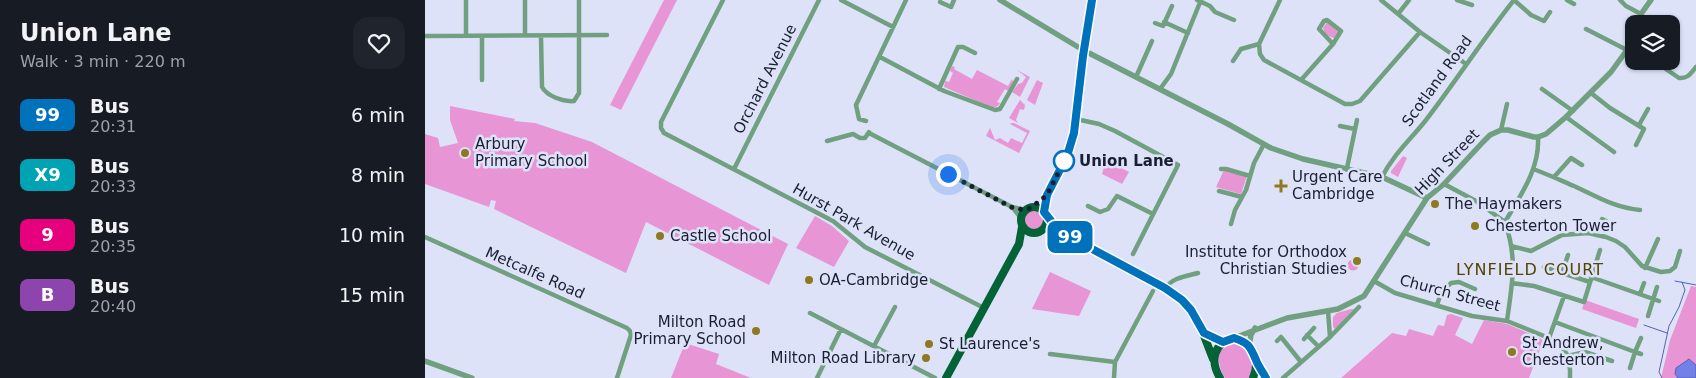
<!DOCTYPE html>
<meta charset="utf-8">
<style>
:root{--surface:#171b24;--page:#20242c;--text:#f1f3f6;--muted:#9ea1a6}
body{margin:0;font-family:"DejaVu Sans",sans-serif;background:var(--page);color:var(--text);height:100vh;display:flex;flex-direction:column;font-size:19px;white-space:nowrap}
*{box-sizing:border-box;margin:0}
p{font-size:16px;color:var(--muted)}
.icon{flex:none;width:28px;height:28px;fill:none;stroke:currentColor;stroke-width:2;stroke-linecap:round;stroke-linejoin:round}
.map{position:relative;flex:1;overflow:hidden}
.details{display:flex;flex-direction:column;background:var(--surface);width:425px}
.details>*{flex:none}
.badge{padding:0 10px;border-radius:8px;font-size:18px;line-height:32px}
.buttons{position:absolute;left:1200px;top:15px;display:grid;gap:10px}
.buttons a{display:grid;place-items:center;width:55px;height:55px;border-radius:10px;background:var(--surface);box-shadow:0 1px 4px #0004;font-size:25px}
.you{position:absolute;width:25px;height:25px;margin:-12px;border:4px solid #fff;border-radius:50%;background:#1a73e8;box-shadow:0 0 0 8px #1a73e833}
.map>.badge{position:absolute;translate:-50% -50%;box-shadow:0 0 0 2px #fff}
.round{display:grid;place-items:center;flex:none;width:52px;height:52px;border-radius:15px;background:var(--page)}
.head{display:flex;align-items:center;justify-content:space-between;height:85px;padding:0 20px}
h1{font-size:24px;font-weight:700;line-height:38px}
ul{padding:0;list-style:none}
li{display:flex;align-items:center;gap:15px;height:60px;padding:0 20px}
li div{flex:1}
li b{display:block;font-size:19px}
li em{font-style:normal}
li .badge{min-width:55px;font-weight:700;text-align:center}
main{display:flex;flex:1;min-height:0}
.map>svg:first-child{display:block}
.green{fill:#e795d5}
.water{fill:#7280e8;stroke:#5863b1}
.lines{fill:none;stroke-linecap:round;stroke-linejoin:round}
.stream{stroke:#5863b1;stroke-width:1}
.minor{stroke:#70a080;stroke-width:4.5}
.tertiary{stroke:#70a080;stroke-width:5.5}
.primary{stroke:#046237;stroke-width:8}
.line-casing{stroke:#fff;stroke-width:11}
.line{stroke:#0072bc;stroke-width:8}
.walk{stroke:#1a1e32;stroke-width:5;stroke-dasharray:0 9}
.poi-dot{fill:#8e791e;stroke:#dde2f8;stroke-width:2}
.stop-dot{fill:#fff;stroke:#0072bc;stroke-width:2.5}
.labels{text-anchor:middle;stroke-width:5;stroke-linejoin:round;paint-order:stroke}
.street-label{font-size:15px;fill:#1a1e32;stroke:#dde2f8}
.poi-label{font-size:15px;fill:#1a1e32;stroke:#dde2f8;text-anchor:start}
.stop-label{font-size:15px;font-weight:bold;fill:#1a1e32;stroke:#dde2f8;text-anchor:start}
.neighbourhood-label{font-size:16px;letter-spacing:1px;fill:#534401;stroke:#dde2f8}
</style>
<main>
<section class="details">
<div class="head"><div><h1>Union Lane</h1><p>Walk · 3 min · 220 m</p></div><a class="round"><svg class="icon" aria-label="heart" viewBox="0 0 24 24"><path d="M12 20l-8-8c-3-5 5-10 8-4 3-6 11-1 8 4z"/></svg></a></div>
<ul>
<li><span class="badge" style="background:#0072bc;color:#fff">99</span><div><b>Bus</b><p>20:31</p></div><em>6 min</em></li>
<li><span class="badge" style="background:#00a3b4;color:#fff">X9</span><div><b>Bus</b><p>20:33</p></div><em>8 min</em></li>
<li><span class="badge" style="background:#e6007e;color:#fff">9</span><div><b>Bus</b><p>20:35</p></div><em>10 min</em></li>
<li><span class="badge" style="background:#8e44ad;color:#fff">B</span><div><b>Bus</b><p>20:40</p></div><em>15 min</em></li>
</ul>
</section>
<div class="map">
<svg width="1271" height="378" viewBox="0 0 1271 378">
<rect width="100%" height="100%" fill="#dde2f8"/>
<!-- green -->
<path class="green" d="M239,0H252L196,110L185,105Z
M902,22L914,32L909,38C904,37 899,33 898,28Z
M527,66L530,67L529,69L547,79L552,70L583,86L587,79L588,82L583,91L580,89L572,102L575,103L573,106L568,108L519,87L520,81L524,82L528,73L525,71Z
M592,70L605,77L595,97L587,92L593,84L597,83L601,77Z
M612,80L618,83L610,105L602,100Z
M595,100L600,105L599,110L595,109L591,120L593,123L584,118Z
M25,106L90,119L89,121L110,123L167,142L363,244L344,285L221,222L201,273L69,209L71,201L66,200L64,207L0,184V134L13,138L15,147L33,143L25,120Z
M586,123H589L605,131L594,153L561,136L565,128L570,140L575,138L583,143L586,138L597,143L602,133L585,124Z
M978,156L982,158L973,177L966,173V171Z
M681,160L704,172L697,184L677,174Z
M799,170L822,176L816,194L791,187Z
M599 220a10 10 0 1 1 20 0a10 10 0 1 1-20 0Z
M390,216L407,226L424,241L409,267L371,248Z
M922.5 265a5.5 5.5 0 1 1 11 0a5.5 5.5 0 1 1-11 0Z
M625,272L666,291L654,316L607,309Z
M1266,286L1271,287V378H1236L1245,340Z
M1160,300L1214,319L1211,328L1157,309Z
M926,309H929L910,329L908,327V317L912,313Z
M1026,314L1038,318L1030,335L1047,344L1059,320L1082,324L1115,338L1118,341L1104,378H916L967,333L981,336L984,329L1008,336L1013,325L1019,326L1022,315Z
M260,343L294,354L291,364L326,378H246Z
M810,343C823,348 832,365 824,378H800C795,371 793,360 794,352L804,344Z"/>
<!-- water -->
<path class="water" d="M1264,359L1271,365V378H1253L1250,374L1251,368Z"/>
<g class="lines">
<!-- stream -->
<path class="stream" d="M1250,281L1271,285
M1219,325L1242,333
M1237,378L1234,372L1244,326L1254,307L1260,290L1257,282"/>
<!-- minor -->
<path class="minor" d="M41,0V36
M100,0V35
M298,0L236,122V128L239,133L408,221L440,247L559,308
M416,0L468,27
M772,0L785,6L790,12L809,20
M855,0L834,44L835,54L839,60L920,104H927L935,101L995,32
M956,0L995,32L1041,64
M1032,0L1047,5
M1089,0L1106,15L1119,21L1125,12
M1142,0L1149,4
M1195,0L1201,6L1216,14
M515,2L526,7L529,0
M973,14L984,0
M739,22L763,33
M730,23L738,26L747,6
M1161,29L1202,50
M0,36L182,35
M116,36L117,87C122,96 138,102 149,101L154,93V0
M455,57L519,91L570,110L575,109L592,79
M808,61L816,49L834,44
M1229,61L1254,78C1263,79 1266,73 1271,67
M711,77L727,41
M57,80V36
M876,80L908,44L894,29L899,21L902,20L916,31L908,44
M514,89L533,47H538L550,53
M735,89L746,74L776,0
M1117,89L1148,111
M1166,93L1185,108L1219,129L1211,145
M1141,117L1189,152
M651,119L674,124L690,131L753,165L708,254
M441,121L434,119L431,105L481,0
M1214,125L1223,109
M915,126L930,129
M1076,130L1082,104
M444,133L587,207L600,210
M402,141L428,134L435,138H440L444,132
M922,168L932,120
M309,169L394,0
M796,169H801L825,176
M1108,169C1122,174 1135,180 1149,186C1171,196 1190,208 1215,210
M957,177C968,155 986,139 1001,120C1031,81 1058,39 1089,0
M1129,177L1146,158L1157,165
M1019,184L1051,201L1080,222
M794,191L817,197
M663,206L675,212L683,209L692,196L728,214
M588,208L595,217
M806,224L810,210L821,190L829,163L839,144
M980,233L1003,244
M1171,235L1177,219L1181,221
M0,237L202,328L205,331L206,335L192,378
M1086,246L1106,251L1137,235L1163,233L1181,237L1191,241L1200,247L1217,266L1236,272L1245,271L1250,267L1255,251
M1119,267L1165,282
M1220,268L1233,239
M1137,273L1143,255
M1166,277L1234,301
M949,281L970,293L1047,316L1082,321L1129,340L1139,350L1143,356L1145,370V378
M1087,283L1109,286L1159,302L1175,250
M741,288C746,278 762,276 773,273
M1215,294L1219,283
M1012,305L1016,293L1026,283L1034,282L1050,289
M903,311L905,337
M385,313L510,378
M1223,316L1232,287
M1082,321C1087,283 1093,260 1080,222C1095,196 1115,169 1113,137
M1130,322L1210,352L1205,368
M882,335L894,347
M1124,338L1139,296
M1216,338L1210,352L1216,354
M879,339L889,328
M852,341L856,337L876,362
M449,346L470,307
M625,354L690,362
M1143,356L1160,352L1187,361
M392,378L416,329
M689,378L690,362L728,291
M858,378L905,337L934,307"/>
<!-- tertiary -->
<path class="tertiary" d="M575,0L658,50L803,124L846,148L878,159L957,177L1002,198
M1213,24L1216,14L1226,0
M809,338L862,318L913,309L939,296L1002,198L1019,184L1058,142L1065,135L1076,130H1083L1109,137H1113L1121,134L1141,117L1186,72L1202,50L1209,35
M824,346L826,335L830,328
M0,361L47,378"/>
<!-- primary -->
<path class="primary" d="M596 220a13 13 0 1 1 26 0a13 13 0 1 1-26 0Z
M619,212L622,195L642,156L649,133L658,56L667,0
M621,216L641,235L741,288L757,300L773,320L788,359
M832,362L841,378
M521,378L594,244L597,227
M795,378C785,361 788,343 809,338C828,344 836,358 828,378"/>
</g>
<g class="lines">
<defs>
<path id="line" d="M667,0L658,56L649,133L642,156L622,195L619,212L627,222L641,235L740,288L757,300L766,310L779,333L798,342L809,338C824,343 825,346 831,360C833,366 838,372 841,378"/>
</defs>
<!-- line casing -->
<use href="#line" class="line-casing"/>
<!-- line -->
<use href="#line" class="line"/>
<!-- walk -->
<path class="walk" d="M523,174L588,208L600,210L607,207L622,195L642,156L639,161"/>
</g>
<!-- markers -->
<g class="poi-dot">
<circle cx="40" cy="153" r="5"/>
<path d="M853.5 178.5h5v5h5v5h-5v5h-5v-5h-5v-5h5z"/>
<circle cx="1010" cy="204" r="5"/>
<circle cx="1050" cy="226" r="5"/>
<circle cx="235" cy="236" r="5"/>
<circle cx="932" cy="261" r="5"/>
<circle cx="384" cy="280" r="5"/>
<circle cx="331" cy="331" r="5"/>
<circle cx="504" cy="344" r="5"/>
<circle cx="1087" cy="352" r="5"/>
<circle cx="501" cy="358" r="5"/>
</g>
<circle class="stop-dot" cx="639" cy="161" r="10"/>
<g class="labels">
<!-- street labels -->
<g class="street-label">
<text transform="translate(340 79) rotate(-63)" y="5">Orchard Avenue</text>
<text transform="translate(1012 81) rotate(-54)" y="5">Scotland Road</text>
<text transform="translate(1022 162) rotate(-46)" y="5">High Street</text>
<text transform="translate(429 222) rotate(30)" y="5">Hurst Park Avenue</text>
<text transform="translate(110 273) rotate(24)" y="5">Metcalfe Road</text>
<text transform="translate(1025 293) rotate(15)" y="5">Church Street</text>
</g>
<!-- poi labels -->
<g class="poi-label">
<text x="50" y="149">Arbury<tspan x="50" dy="17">Primary School</tspan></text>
<text x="867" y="182">Urgent Care<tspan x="867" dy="17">Cambridge</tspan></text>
<text x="1020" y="209">The Haymakers</text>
<text x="1060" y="231">Chesterton Tower</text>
<text x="245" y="241">Castle School</text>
<text x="922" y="257" text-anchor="end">Institute for Orthodox<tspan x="922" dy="17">Christian Studies</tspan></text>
<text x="394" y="285">OA-Cambridge</text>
<text x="321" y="327" text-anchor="end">Milton Road<tspan x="321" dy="17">Primary School</tspan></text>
<text x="1097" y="348">St Andrew,<tspan x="1097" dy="17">Chesterton</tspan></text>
<text x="514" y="349">St Laurence's</text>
<text x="491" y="363" text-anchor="end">Milton Road Library</text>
</g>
<!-- stop labels -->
<g class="stop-label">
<text x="654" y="166">Union Lane</text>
</g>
<!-- neighbourhood labels -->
<g class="neighbourhood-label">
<text x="1105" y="275">LYNFIELD COURT</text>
</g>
</g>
</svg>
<div class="buttons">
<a><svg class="icon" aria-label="layers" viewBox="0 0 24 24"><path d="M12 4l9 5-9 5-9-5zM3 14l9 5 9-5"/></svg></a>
</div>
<div class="you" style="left:523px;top:174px"></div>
<b class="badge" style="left:645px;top:237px;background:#0072bc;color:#fff">99</b>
</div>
</main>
